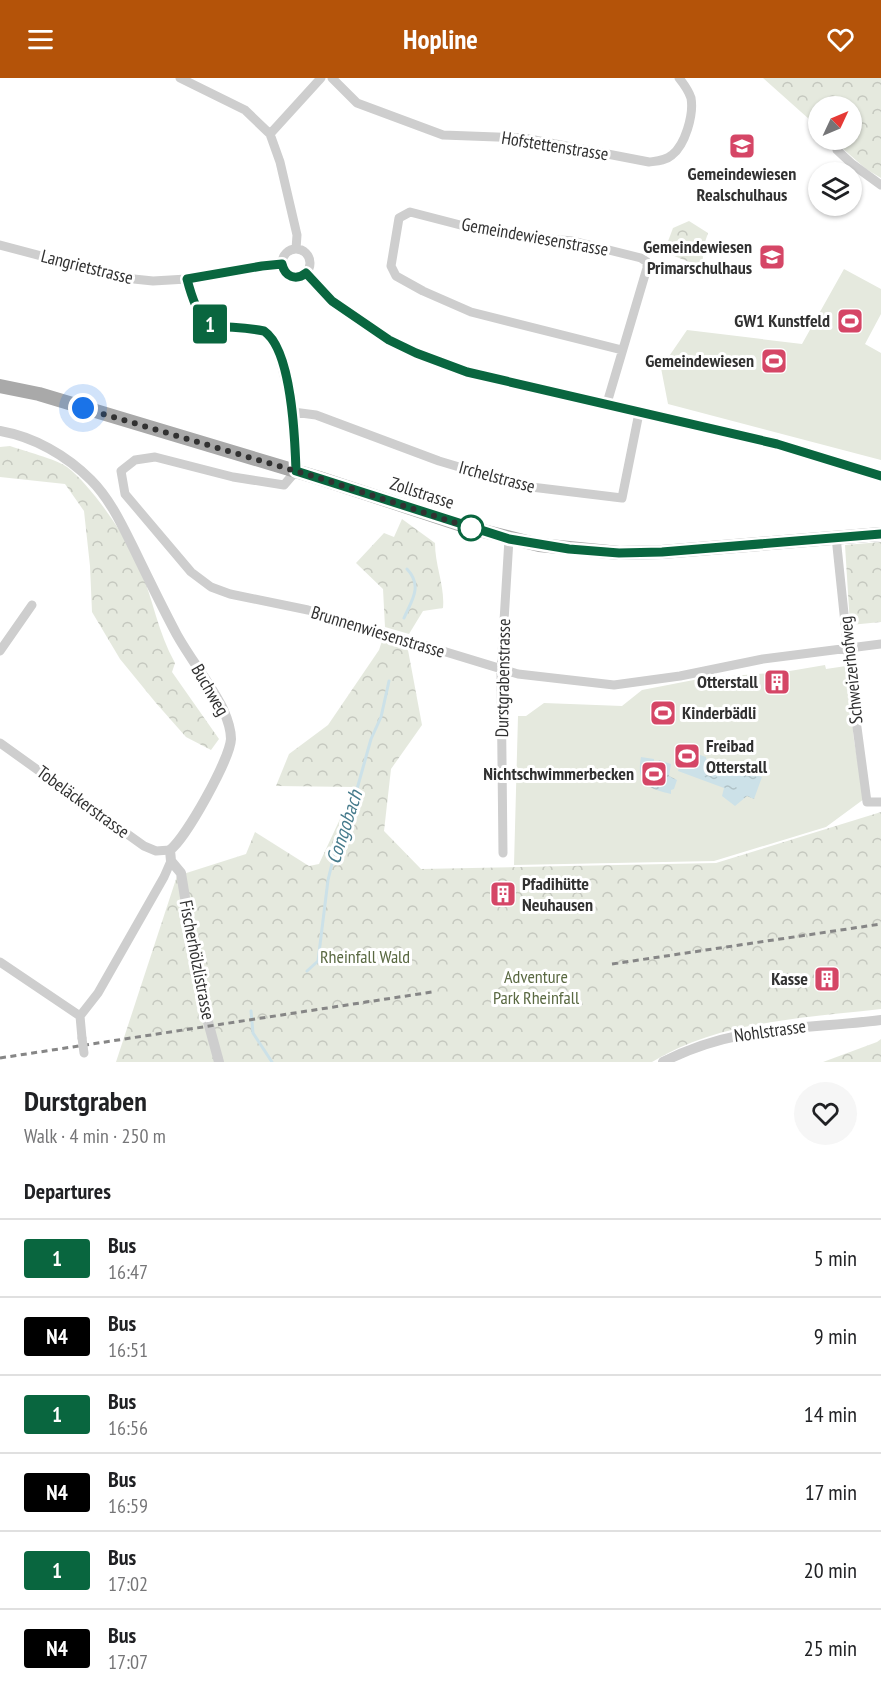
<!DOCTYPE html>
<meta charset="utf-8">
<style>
:root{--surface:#fff;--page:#f6f6f6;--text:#202124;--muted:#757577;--line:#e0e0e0;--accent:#b45309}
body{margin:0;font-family:"PT Sans Narrow",sans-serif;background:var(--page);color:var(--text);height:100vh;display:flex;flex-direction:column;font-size:22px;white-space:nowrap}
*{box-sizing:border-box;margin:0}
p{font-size:20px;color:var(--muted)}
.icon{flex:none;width:33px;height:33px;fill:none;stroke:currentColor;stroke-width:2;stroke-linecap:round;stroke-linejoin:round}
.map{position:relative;height:984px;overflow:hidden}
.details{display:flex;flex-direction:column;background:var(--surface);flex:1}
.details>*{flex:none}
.badge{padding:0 12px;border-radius:4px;font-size:21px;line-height:39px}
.needle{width:39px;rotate:46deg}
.tools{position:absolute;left:808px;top:18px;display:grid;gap:12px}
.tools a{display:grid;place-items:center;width:54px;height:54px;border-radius:50%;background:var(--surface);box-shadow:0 2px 4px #0004;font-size:30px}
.you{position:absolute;width:30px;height:30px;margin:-15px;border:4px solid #fff;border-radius:50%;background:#1a73e8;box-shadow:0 0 0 9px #1a73e833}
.map>.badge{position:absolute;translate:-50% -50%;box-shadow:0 0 0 3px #fff}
h2{padding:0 24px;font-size:22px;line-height:54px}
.round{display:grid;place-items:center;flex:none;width:63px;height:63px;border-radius:32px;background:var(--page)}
.head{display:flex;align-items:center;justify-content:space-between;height:102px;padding:0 24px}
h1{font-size:28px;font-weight:800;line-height:45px}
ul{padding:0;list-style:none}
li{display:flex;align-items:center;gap:18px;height:78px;padding:0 24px;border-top:2px solid var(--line)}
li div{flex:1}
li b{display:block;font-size:22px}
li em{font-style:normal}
li .badge{min-width:66px;font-weight:700;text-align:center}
header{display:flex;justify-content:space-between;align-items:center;height:78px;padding:0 24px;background:var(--accent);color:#fff;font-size:27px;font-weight:800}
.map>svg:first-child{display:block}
.forest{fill:url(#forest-crowns)}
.garden{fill:#e5e9de}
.water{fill:url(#water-ripples)}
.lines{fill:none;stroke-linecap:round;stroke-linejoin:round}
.stream{stroke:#cce1e8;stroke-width:3}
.minor{stroke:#cecece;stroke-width:9}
.tertiary{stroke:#cecece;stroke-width:10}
.primary{stroke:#a9a9a9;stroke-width:14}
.rail{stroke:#868686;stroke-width:3;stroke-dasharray:6 4.5;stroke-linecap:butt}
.minor-bridge{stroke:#cecece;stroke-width:9}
.line-casing{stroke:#fff;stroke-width:14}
.line{stroke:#09663f;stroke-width:9}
.walk{stroke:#313131;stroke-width:6;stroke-dasharray:0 10.8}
.stop-dot{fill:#fff;stroke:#09663f;stroke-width:3}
.labels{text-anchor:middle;stroke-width:6;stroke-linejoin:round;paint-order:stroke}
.street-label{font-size:18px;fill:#313131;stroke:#fff}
.poi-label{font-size:18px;font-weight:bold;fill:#313131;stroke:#fff;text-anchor:end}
.park-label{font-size:18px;fill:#5a6942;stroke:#fff}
.water-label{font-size:20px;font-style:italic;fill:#467b8c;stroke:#fff}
</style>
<header><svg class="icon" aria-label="menu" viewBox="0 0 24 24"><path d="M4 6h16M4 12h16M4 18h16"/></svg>Hopline<svg class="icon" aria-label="heart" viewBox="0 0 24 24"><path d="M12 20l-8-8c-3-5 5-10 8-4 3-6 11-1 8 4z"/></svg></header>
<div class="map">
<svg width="881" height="984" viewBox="0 0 881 984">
<defs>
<pattern id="forest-crowns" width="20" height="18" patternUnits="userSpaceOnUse" patternTransform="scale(1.5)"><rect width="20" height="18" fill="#e5e9de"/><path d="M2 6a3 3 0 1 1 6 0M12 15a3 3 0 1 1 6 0" fill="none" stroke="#c5c8bf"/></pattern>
<pattern id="water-ripples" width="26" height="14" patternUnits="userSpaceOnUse" patternTransform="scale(1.5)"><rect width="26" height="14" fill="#cce1e8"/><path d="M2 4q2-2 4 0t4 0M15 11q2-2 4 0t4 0" fill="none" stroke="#b0c2c7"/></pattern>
</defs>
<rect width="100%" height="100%" fill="#fff"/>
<!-- forest -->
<path class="forest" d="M763,0H881V100L866,91L833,62H852V28H819V50Z
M689,143L708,155L704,167L702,189L664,174L673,150Z
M10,368C24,373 56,381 67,389C91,407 128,461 140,490C153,521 158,555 175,585L172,594L219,661L211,672L186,659L156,625L120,581L92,534L90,488L84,433L65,406L0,399V369Z
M402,441L435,465C435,488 445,508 443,530L423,533L409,556L385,549L383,511L356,485L384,455L394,459Z
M881,464V544L850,547L845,467Z
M382,563L408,572L422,647L391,691L384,753L421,791L716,785L881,734V931C805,940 718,943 652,984H116L177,798L246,776L255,754L309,788L319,786L355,709L276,708L289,676L328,647L379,572Z
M881,961V984H823L877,964Z"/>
<!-- garden -->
<path class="garden" d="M844,191L881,211V236L865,266L881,275V382L668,326L661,290L687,252L802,266Z
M825,587L826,591L846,588L854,662L864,721L826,749L714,783L514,787L518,638H526L544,625L622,628L642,612L704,600L784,594Z"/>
<!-- water -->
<path class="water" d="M684,674L699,679L700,677L706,679V681L762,699L754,721L747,718L735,728L722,718L724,710L678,693Z
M641,679L654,681V683L658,685L659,682L671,686L669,698L677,702L674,711L671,712V716C647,710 636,707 641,679Z"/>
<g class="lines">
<!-- stream -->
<path class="stream" d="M404,540C412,522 423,508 407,491
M307,893L318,883L328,802L341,749L357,711L371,661L381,639L389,603
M251,933L253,955L272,984"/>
<!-- minor -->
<path class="minor" d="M180,0L245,32L270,56L280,84L297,157L296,171
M332,0L357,25L443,57L524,60L649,84C657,83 665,83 672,77C685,67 694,37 691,20C689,14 683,5 679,0
M270,56L321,0
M837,72L852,86L881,107
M0,167L124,200L153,203L187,201L262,188L282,186
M282 185a14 14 0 1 1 28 0a14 14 0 1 1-28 0Z
M306,195L332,223L389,262L416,275L467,294L777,366L881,398
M187,201C190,213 192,227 199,237C214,259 246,244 266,254C270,257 273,261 276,265L293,334L296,393L284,407L233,399L155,379L135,382L121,393L125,416L191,494L211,509L230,516L308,532L518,596L614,607L680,598L763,581L881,566
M607,325L647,190V184L641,180L573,163L499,157L410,134L399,140L391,188L396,198L423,213L471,234L622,272
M293,334L316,337L439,383L523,408L622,420L639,335
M836,459L852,612L867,724H881
M0,573L32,527
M0,665L144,768L156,773L170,772
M503,775L501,592L509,461
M0,884L80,938
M82,960L80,938L98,915L164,799L171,783"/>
<!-- tertiary -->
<path class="tertiary" d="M0,353C34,359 66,377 91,402C110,421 122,447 134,471C148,500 162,529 177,557C191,582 210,605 223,631C227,640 231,651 231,661C230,681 186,760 170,772L171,783L181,795L201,918L219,984
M663,984C736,946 803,952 881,942"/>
<!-- primary -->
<path class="primary" d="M0,308L39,316L319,400L471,450L539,467L619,475L662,474L881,456"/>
<!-- rail -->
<path class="rail" d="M612,886L881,846
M0,980L432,914"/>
<!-- minor-bridge -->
<path class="minor-bridge" d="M82,960L84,975"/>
</g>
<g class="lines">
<defs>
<path id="line" d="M881,398L777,366L467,294L416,275L389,262L332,223L306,195C296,203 285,199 282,186L262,188L187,201C203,263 214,243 264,253C292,272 295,361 296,393L509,461L569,471L619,475L662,474L881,456"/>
</defs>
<!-- line casing -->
<use href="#line" class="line-casing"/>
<!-- line -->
<use href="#line" class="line"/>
<!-- walk -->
<path class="walk" d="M83,330L319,400L471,450"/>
</g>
<!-- icons -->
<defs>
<symbol id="school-square" viewBox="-11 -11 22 22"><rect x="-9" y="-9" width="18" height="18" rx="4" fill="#d54666" stroke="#fff"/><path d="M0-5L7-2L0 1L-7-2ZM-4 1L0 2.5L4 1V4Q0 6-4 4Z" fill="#fff"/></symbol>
<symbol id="stadium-square" viewBox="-11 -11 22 22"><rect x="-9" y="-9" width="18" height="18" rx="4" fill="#d54666" stroke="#fff"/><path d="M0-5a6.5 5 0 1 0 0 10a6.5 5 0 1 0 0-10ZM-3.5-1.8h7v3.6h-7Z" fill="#fff"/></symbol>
<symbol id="building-square" viewBox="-11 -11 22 22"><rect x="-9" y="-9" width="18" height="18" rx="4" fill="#d54666" stroke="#fff"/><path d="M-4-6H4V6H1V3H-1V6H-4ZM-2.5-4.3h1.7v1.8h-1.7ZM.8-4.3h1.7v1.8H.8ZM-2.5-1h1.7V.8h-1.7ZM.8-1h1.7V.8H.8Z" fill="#fff"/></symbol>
</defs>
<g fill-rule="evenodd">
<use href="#school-square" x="727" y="53" width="30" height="30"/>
<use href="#school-square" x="757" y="164" width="30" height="30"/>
<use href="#stadium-square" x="835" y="228" width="30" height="30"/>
<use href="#stadium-square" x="759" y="268" width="30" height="30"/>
<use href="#building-square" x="762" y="589" width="30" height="30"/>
<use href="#stadium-square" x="648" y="620" width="30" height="30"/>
<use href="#stadium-square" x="672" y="663" width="30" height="30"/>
<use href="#stadium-square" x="639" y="681" width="30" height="30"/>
<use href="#building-square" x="488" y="801" width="30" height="30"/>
<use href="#building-square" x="812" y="886" width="30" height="30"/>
</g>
<!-- markers -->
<circle class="stop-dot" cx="471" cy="450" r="12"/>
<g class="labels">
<!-- street labels -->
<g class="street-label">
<text transform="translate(555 68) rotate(9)" y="6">Hofstettenstrasse</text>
<text transform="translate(535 159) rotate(10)" y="6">Gemeindewiesenstrasse</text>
<text transform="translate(87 189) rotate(14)" y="6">Langrietstrasse</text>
<text transform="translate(497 399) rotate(15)" y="6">Irchelstrasse</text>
<text transform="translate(422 415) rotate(18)" y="6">Zollstrasse</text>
<text transform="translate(378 554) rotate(17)" y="6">Brunnenwiesenstrasse</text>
<text transform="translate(851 592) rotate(-96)" y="6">Schweizerhofweg</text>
<text transform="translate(503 600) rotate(-89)" y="6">Durstgrabenstrasse</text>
<text transform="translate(210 612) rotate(60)" y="6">Buchweg</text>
<text transform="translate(83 724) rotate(36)" y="6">Tobeläckerstrasse</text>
<text transform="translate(197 882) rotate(79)" y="6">Fischerhölzlistrasse</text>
<text transform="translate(770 953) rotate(-8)" y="6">Nohlstrasse</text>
</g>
<!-- poi labels -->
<g class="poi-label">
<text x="742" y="102" text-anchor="middle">Gemeindewiesen<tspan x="742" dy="21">Realschulhaus</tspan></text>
<text x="752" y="175">Gemeindewiesen<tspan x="752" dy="21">Primarschulhaus</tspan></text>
<text x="830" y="249">GW1 Kunstfeld</text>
<text x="754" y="289">Gemeindewiesen</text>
<text x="758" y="610">Otterstall</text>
<text x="682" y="641" text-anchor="start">Kinderbädli</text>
<text x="706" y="674" text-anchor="start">Freibad<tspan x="706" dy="21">Otterstall</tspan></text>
<text x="634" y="702">Nichtschwimmerbecken</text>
<text x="522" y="812" text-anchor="start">Pfadihütte<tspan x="522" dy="21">Neuhausen</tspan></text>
<text x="808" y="907">Kasse</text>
</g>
<!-- park labels -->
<g class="park-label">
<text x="365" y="885">Rheinfall Wald</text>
<text x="536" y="905">Adventure<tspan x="536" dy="21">Park Rheinfall</tspan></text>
</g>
<!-- water labels -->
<g class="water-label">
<text transform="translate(344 749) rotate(-72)" y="7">Congobach</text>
</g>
</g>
</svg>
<div class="tools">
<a><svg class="needle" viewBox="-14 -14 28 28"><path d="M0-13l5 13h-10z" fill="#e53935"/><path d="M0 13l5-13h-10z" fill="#757577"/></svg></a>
<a><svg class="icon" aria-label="layers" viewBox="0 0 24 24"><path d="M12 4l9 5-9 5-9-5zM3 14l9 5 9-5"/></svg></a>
</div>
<div class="you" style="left:83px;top:330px"></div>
<b class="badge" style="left:210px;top:246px;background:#09663f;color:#fff">1</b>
</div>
<section class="details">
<div class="head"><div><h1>Durstgraben</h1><p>Walk · 4 min · 250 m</p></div><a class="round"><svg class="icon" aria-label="heart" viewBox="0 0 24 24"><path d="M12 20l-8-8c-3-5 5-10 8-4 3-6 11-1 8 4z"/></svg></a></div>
<h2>Departures</h2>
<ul>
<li><span class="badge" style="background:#09663f;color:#fff">1</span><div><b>Bus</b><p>16:47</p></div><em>5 min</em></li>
<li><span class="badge" style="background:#000;color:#fff">N4</span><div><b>Bus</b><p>16:51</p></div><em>9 min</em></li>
<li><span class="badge" style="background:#09663f;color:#fff">1</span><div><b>Bus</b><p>16:56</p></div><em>14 min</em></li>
<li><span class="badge" style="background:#000;color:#fff">N4</span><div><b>Bus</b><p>16:59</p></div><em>17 min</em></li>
<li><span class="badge" style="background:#09663f;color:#fff">1</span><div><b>Bus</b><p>17:02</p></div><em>20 min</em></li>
<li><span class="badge" style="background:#000;color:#fff">N4</span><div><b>Bus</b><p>17:07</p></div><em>25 min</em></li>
</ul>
</section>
